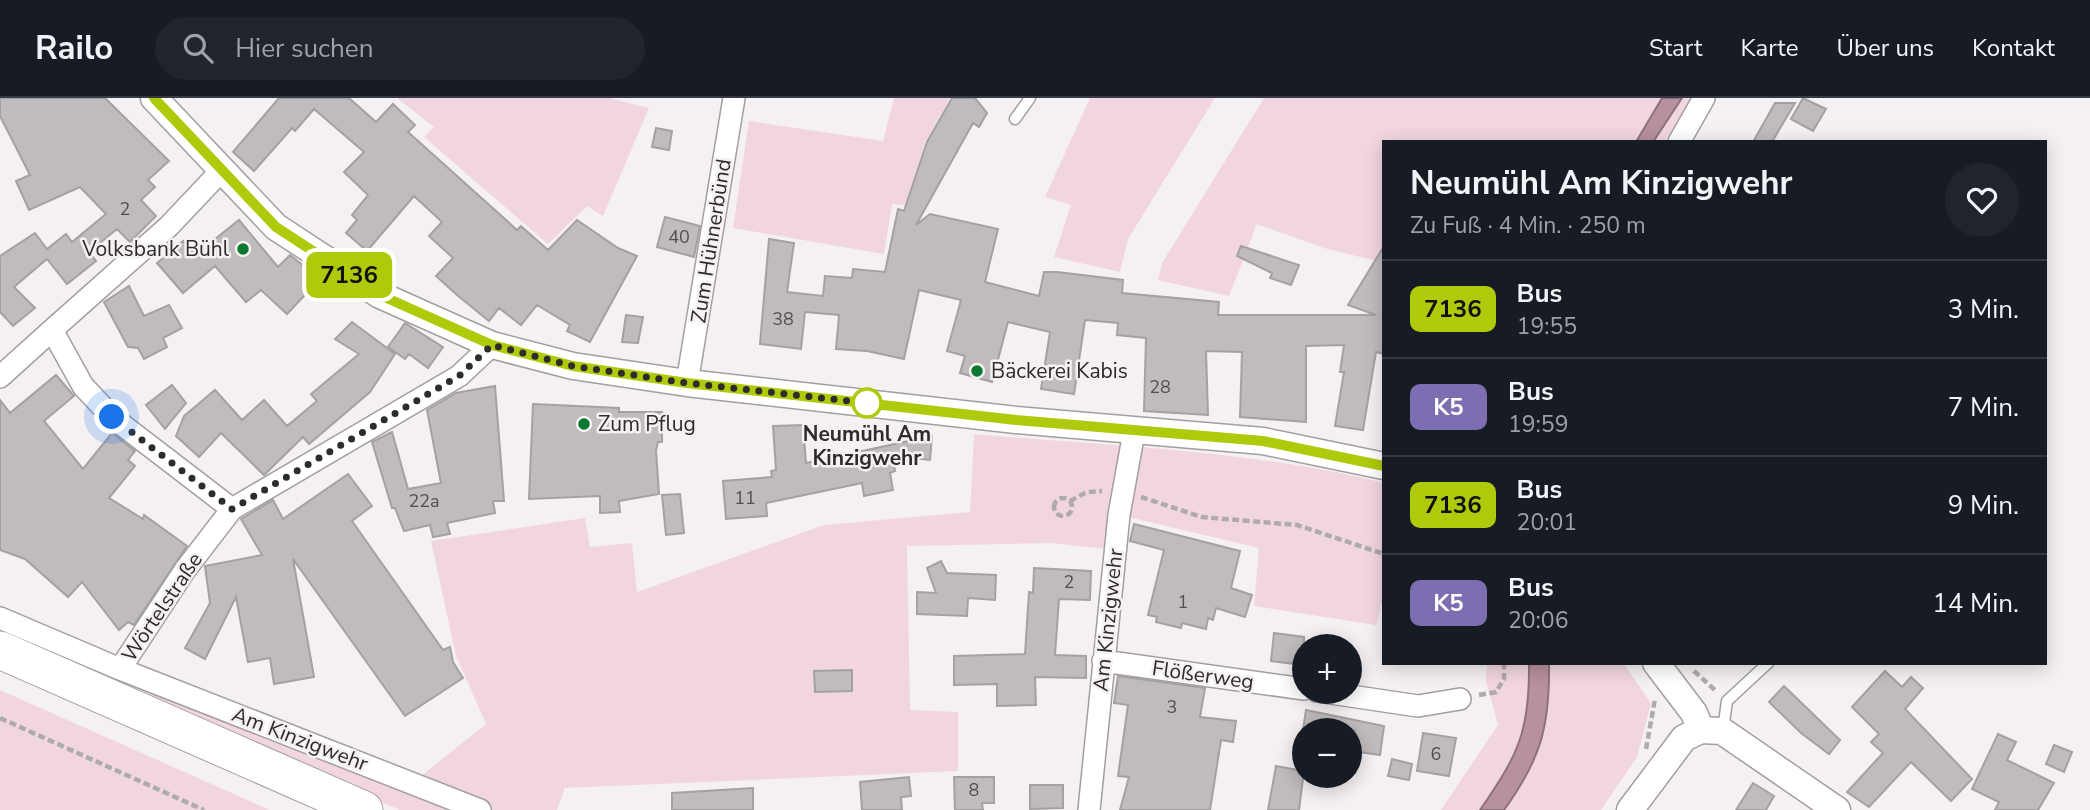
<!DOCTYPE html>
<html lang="de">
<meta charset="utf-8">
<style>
:root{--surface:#171b24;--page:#20242c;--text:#f1f3f6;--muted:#9ea1a6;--line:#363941}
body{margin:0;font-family:"Nunito Sans",sans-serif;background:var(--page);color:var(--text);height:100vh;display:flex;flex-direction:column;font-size:26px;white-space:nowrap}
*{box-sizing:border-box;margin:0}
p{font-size:23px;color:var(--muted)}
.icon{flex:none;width:38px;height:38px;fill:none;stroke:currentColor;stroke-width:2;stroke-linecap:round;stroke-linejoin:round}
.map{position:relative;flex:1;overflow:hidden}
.drawer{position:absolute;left:1382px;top:42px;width:665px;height:525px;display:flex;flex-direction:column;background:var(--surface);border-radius:0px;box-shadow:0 4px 18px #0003}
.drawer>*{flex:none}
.badge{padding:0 14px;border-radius:10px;font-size:24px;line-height:46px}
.buttons{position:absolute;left:1292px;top:536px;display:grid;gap:14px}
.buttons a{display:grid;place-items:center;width:70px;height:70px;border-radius:50%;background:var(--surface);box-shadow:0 4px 18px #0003;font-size:35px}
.you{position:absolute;width:35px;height:35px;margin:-18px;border:5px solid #fff;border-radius:50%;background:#1a73e8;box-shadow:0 0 0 10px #1a73e833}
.map>.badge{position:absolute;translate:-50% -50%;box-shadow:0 0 0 4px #fff}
.round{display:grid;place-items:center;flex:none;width:74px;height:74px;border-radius:37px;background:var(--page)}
.head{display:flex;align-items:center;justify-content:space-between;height:119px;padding:0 28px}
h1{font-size:33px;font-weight:700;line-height:52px}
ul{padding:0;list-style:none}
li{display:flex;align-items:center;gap:21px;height:98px;padding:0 28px;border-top:2px solid var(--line)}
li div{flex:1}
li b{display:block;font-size:26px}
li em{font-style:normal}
li .badge{min-width:77px;font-weight:700;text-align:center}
header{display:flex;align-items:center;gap:42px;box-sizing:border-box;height:98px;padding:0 35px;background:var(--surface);border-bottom:2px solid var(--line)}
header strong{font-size:33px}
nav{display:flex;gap:38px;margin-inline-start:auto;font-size:24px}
.search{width:490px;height:63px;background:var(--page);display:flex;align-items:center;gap:18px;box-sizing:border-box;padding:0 24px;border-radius:38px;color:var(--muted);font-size:26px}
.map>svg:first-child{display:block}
.green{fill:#f2d6df}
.water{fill:#b7919d;stroke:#8e727b;stroke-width:2}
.building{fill:#c0bbbd;stroke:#a5a0a2;stroke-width:2}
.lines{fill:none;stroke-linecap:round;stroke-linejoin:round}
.service-casing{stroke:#a39ea0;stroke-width:13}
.minor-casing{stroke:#a39ea0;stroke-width:24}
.tertiary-casing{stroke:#a39ea0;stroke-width:29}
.trunk-casing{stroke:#a39ea0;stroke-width:39}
.path{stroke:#afabac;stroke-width:4.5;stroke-dasharray:7 3.5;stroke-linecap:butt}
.service{stroke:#fff;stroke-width:10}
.minor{stroke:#fff;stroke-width:21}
.tertiary{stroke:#fff;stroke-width:26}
.trunk{stroke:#fff;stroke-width:37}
.line-casing{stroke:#fff;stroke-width:16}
.line{stroke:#afca0b;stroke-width:10}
.walk{stroke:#2d2b2c;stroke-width:7;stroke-dasharray:0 12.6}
.poi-dot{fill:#0d792e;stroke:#f5f0f2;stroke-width:2.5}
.stop-dot{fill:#fff;stroke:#afca0b;stroke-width:3.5}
.labels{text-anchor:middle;stroke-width:5;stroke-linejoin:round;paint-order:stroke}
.number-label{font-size:18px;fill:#524f50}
.street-label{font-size:21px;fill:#2d2b2c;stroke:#f5f0f2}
.poi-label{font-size:21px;fill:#2d2b2c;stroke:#f5f0f2;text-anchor:start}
.stop-label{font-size:21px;font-weight:bold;fill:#2d2b2c;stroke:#f5f0f2}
</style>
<header>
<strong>Railo</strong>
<div class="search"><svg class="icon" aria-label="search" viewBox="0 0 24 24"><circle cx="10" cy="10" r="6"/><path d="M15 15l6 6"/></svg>Hier suchen</div>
<nav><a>Start</a><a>Karte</a><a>Über uns</a><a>Kontakt</a></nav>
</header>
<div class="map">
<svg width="2090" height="712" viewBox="0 0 2090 712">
<rect width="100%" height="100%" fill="#f5f0f2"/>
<!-- green -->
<path class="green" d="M397,0H609L649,10L603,118L587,108L548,146L424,39L434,29Z
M894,0H950L925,45L905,107L892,106L884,156L733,130L749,23L883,43Z
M1090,0H1215L1128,141L1120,174L1054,159L1071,107L1045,99Z
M1264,0H1662L1636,44H1384V165L1324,150L1257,126L1229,198L1158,182L1162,165Z
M1682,0H1692L1664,44H1653Z
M974,336C1109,348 1253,352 1384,385V507H1381L1376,527L1254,508L1259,450L1120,417L1115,452L1051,445L907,448L910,612L958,614V673L565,690L557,712H400L148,601L151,590L406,690L486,626L456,558L431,443L585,420L590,449L632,445L637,494L824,427L970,414Z
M1487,565H1529C1530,633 1518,657 1480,712H1441L1498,627L1486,583Z
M1549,565H1623L1651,605L1637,659L1601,712H1504C1540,663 1550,626 1549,565Z
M0,592L270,712H0Z"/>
<!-- water -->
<path class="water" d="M1662,0H1682L1653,44H1636Z
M1529,565H1549C1550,628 1541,661 1504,712H1480C1518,657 1530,634 1529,565Z"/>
<!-- building -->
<path class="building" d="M0,0H105L169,63L148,82L155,89L141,102L156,118L130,144L117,131L89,154L96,163L67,186L47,161L14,189L35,210L13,228L0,214V158L35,135L47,151L66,136L72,144L106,116L80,89L29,112L16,83L30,77L0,18Z
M279,0H349L376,24L393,6L415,27L408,34L517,132L521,128L548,152L577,122L618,150L637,158L590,244L567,233L570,227L537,207L521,227L499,210L489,223L457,197L436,178L453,160L429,138L442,124L414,98L367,153L346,135L357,122L352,117L368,97L344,74L364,54L314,11L295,33L292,30L254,73L233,54Z
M952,0H975L987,15L979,29L973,25L916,127L930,116L998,131L985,184L1039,198L1044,174H1057L1123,182L1122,195L1219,204L1218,217H1376L1348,207L1384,148V256L1376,254L1363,332L1335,328L1344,274H1340L1344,247L1306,248V324L1240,319L1242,254L1206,253L1208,317L1144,313L1146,240L1117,237L1118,225L1085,222L1074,296L1041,291L1050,234L1008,224L992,284L960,275L965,258L947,253L961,202L919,192L904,261L867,253L836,251L839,217L805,214L801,251L760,246L769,141L794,145L787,194L823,198L825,178L852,180L853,171L885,174L898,111L904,113L927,44Z
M1803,0L1826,11L1813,33L1791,21Z
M1775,5H1795L1772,44H1753Z
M656,30L672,33L669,52L652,49Z
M665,119L700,128L694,159L657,149Z
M239,122L278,169L290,157L320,181L287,216L261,192L246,204L215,168L183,195L157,165L183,143L195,157Z
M1241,148L1299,167L1291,187L1270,180L1272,175L1237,158Z
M129,188L144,218L169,207L182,230L163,240L167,249L144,261L138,250L128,249L104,204Z
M626,217L643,219L638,245L622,244Z
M352,224L395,256L370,294L309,346L303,339L264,377L221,335L199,359L176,338L184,318L215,292L242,322L264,302L287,328L317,303L311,296L359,256L335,241Z
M405,225L443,249L428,270L409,256L405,261L388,249Z
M56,277L74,298L44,323L83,371L112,335L135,353L128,362L135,368L109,400L143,421L144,417L187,448L134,527L128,524L119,532L82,484L68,499L25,461L0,452V302L10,315Z
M172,287L186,305L165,331L146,307Z
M495,288L504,403H493L495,415L447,425L450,436L433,439L430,427L404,433L395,410H392L372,344L392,334L408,391L441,385L427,312L456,295Z
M533,306L619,310V314H662V344H658L656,352L659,396L619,403L620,414L600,415V398L529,401Z
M803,327L806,365L932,338L930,362L892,358L895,373L890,375L893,392L864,398L862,385L766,405L767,418L726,421L723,383L772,379L771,373L776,372L773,328Z
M348,376L372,408L352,423L443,552L450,549L453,564L463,580L405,618L293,461L314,579L274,586L270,560L248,564L236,499L205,561L185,550L210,505L205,468L262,457L241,421L273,402L283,421Z
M680,396L684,435L666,437L662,397Z
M1134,426L1240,453L1231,490L1252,497L1245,519L1216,510L1213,522L1208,520L1206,531L1182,525L1181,530L1156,524L1157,519L1148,517L1164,452L1130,443Z
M941,463L947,475L996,477L995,502L968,500L967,518L917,516V494L936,495L927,470Z
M1034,470L1091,473L1090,502L1059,501L1055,557L1086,558V580L1035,579L1036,607L997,608V586L954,587V558L1025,556L1029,494L1033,495Z
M1274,535L1304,539V567L1271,563Z
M852,572V593L815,594L814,573Z
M1885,573L1902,589L1911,579L1923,590L1905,611L1972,681L1951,703L1911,664L1869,709L1847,694L1883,655L1871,644L1879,636L1852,609Z
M1118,578L1205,590L1200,619L1236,623L1233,644L1221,642L1210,712H1120L1129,679L1118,678L1128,607L1114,605Z
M1784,588L1840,642L1829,656L1801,635L1769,604Z
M1306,612L1384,628L1380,657L1352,653L1355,632H1303Z
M1423,635L1456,640L1449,678L1417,673Z
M1998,636L2016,644L2007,662L2054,685L2038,712H1995L1999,704L1972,691Z
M2054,647L2072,654L2064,674L2046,666Z
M1392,661L1412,666L1409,682L1388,678Z
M1276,668L1304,673L1299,712H1268Z
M909,679L911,698L901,699L902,712H862L860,684Z
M954,679H994V705H982L983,712H955Z
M1753,685L1774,698L1766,712H1736Z
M1030,687H1063V710L1030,711Z
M753,690V712H672V695Z"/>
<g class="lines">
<defs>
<path id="service" d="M1015,21L1030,0
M1723,632L1727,603L1768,565"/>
<path id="minor" d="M1679,44L1704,0
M52,232L169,128L221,73
M0,279L52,232L83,288L112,319L232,411L459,278L492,247
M687,285L734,0
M0,520L120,571L480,712
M1103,563L1304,591
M120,571L185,472L232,411
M1317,593L1418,608L1460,601
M1089,712L1119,417L1134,334"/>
<path id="tertiary" d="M154,0L276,129L380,197L492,247L573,268L687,285L1016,322L1263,343L1384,368
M1656,565L1694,615L1701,632
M1630,712L1684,640L1701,632L1722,633L1837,712"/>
<path id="trunk" d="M0,552L364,712"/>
</defs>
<!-- service casing -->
<use href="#service" class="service-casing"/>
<!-- minor casing -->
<use href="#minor" class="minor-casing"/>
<!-- tertiary casing -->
<use href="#tertiary" class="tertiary-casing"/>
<!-- trunk casing -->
<use href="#trunk" class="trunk-casing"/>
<!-- path -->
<path class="path" d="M1141,399L1202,419L1297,427L1384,456
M1054 409a9 9 0 1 1 18 0a9 9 0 1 1-18 0Z
M1070,403L1087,394L1102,393
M1694,573L1716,593
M1479,597L1496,594L1504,581V565
M0,620L204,712
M1646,651L1655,601"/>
<!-- service -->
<use href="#service" class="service"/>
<!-- minor -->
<use href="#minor" class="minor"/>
<!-- tertiary -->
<use href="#tertiary" class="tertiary"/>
<!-- trunk -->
<use href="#trunk" class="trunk"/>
</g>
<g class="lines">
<defs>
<path id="line" d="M154,0L276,129L380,197L492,247L573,268L687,285L1016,322L1263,343L1384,368"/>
</defs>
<!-- line casing -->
<use href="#line" class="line-casing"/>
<!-- line -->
<use href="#line" class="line"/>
<!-- walk -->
<path class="walk" d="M112,319L232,411L459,278L492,247L573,268L687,285L867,305"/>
</g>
<!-- markers -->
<g class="poi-dot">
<circle cx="243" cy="151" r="7"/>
<circle cx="977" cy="273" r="7"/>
<circle cx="584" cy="326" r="7"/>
</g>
<circle class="stop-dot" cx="867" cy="305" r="14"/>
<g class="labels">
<!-- number labels -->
<g class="number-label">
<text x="125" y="117">2</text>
<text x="679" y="145">40</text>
<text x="783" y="227">38</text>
<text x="1160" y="295">28</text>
<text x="745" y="406">11</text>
<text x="424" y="409">22a</text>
<text x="1069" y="490">2</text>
<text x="1183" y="510">1</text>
<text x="1172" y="615">3</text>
<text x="1436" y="662">6</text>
<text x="974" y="698">8</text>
</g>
<!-- street labels -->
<g class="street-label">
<text transform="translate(711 143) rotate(-81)" y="7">Zum Hühnerbünd</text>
<text transform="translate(162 509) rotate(-56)" y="7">Wörtelstraße</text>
<text transform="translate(1108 522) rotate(-84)" y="7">Am Kinzigwehr</text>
<text transform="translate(1203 577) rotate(8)" y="7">Flößerweg</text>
<text transform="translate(300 641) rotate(21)" y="7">Am Kinzigwehr</text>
</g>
<!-- poi labels -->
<g class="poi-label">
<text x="229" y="158" text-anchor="end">Volksbank Bühl</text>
<text x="991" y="280">Bäckerei Kabis</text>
<text x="598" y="333">Zum Pflug</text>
</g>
<!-- stop labels -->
<g class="stop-label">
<text x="867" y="343">Neumühl Am<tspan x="867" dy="24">Kinzigwehr</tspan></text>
</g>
</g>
</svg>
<div class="buttons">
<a>+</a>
<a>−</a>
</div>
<div class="you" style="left:112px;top:319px"></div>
<b class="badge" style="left:349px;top:177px;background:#afca0b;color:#111">7136</b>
<section class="drawer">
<div class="head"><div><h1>Neumühl Am Kinzigwehr</h1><p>Zu Fuß · 4 Min. · 250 m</p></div><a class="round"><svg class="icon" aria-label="heart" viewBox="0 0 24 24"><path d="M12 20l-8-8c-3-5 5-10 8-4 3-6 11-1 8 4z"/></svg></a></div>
<ul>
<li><span class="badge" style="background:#afca0b;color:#111">7136</span><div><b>Bus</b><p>19:55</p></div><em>3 Min.</em></li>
<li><span class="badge" style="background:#7c6eb0;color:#fff">K5</span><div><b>Bus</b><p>19:59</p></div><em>7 Min.</em></li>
<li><span class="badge" style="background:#afca0b;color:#111">7136</span><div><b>Bus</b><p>20:01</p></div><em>9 Min.</em></li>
<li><span class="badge" style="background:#7c6eb0;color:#fff">K5</span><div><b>Bus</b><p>20:06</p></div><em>14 Min.</em></li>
</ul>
</section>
</div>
